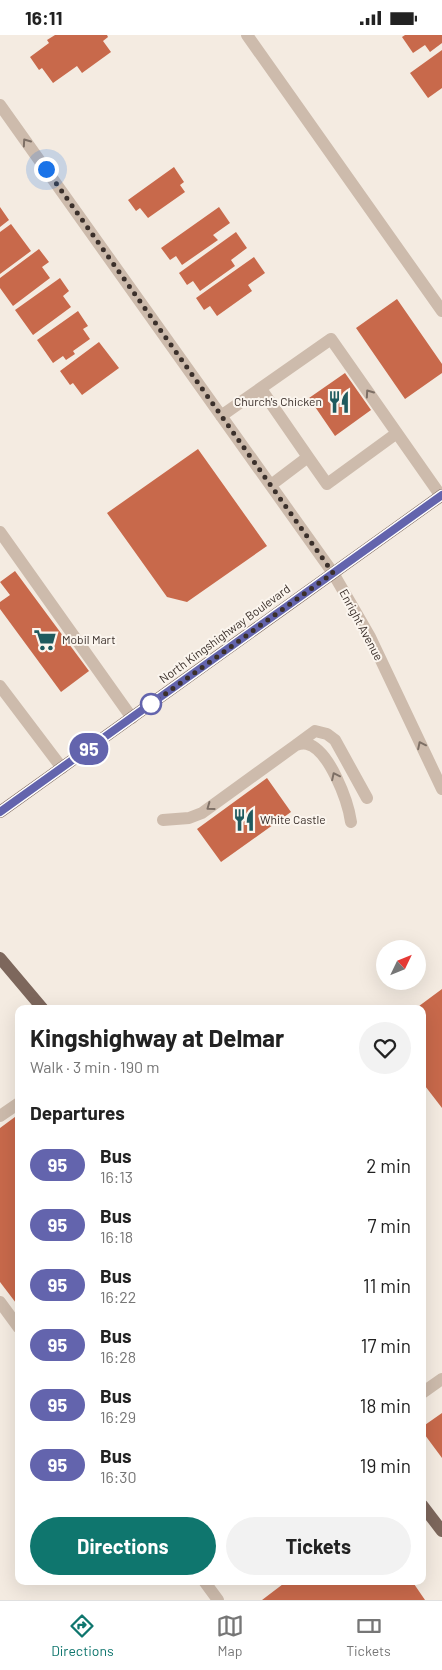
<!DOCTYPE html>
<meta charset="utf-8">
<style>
:root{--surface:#fff;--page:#f2f2f2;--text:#222;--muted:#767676;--line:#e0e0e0;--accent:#0f766e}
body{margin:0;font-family:Barlow,sans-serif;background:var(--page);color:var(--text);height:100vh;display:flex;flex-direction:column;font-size:19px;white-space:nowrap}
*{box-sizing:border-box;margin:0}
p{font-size:16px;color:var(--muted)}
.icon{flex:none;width:28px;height:28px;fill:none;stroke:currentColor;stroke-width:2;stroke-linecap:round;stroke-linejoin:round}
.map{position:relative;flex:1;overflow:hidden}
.drawer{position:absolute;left:15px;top:970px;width:411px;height:580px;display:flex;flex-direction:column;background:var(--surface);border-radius:10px;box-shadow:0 5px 20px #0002}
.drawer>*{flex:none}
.badge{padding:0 10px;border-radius:16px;font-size:18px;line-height:32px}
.needle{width:32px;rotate:47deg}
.buttons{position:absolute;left:376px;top:905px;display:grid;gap:10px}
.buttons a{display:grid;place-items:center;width:50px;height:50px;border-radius:50%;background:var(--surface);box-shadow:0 5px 20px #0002;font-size:25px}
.you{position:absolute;width:25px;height:25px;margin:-12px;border:4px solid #fff;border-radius:50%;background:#1a73e8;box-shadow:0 0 0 8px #1a73e833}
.map>.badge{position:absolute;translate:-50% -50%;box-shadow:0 0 0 2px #fff}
h2{padding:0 15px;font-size:19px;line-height:45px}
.round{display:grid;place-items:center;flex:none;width:52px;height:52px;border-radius:26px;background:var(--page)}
.summary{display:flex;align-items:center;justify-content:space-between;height:85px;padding:0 15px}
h1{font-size:24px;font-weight:700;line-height:38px}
.action{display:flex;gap:10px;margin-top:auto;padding:10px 15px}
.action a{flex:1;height:58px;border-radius:30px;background:var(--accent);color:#fff;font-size:20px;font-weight:700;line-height:58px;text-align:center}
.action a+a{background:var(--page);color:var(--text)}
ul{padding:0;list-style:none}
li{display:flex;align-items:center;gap:15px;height:60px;padding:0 15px}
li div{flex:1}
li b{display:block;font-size:19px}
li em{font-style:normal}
li .badge{min-width:55px;font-weight:700;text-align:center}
.status{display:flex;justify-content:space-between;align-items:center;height:35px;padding:0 25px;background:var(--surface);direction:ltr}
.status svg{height:14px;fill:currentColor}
.tabs{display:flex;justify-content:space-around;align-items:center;height:70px;border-top:1px solid var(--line);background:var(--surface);font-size:14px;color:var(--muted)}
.tabs a{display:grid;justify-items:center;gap:2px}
.tabs .selected{color:var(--accent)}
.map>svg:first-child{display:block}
.building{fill:#c8694b}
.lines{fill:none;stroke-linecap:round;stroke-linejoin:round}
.minor{stroke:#cdbbac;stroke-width:12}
.major{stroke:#7d675c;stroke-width:12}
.oneway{stroke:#7d6f65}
.line-casing{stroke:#fff;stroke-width:11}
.line{stroke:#6364ad;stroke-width:8}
.walk{stroke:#3b302b;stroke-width:5;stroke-dasharray:0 9}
.stop-dot{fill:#fff;stroke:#6364ad;stroke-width:2.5}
.labels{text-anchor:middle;stroke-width:4;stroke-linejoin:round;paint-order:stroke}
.poi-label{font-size:12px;fill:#3b302b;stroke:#fbf5ee;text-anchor:start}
.street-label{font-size:12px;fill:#3b302b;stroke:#fbf5ee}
</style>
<div class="status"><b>16:11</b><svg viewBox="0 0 49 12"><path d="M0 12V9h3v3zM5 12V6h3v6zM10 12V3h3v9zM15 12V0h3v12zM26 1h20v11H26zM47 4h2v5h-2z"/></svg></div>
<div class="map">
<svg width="442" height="1565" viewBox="0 0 442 1565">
<rect width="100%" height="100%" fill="#f4ebe1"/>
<!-- building -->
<path class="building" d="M55,0H107L108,2L103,6L111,17L82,38L77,31L53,48L42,33L39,35L30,22L49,8L47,5Z
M405,0H442V8L430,17L425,10L413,18L402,2Z
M442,15V53L428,63L410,38Z
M174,132L184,147L180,150L185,157L148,183L140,173L136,176L128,165Z
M0,172L9,185L0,192Z
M219,172L230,188L213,200L218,205L182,230L176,221L170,225L161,213Z
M11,189L31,216L0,239V197Z
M236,197L247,213L231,225L235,231L200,256L193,246L187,250L179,238Z
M39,214L49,227L42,232L50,243L13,271L0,253V243Z
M254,222L265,238L248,250L252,256L217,281L210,271L204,275L196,263Z
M60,243L69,256L63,261L71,272L33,300L15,275Z
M397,264L442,329V338L405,364L356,293Z
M78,276L88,291L83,294L90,304L73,316L75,319L66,325L63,321L53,328L37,305Z
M99,307L119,333L82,360L73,348L70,350L60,336Z
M345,338L371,375L335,401L309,363Z
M198,414L267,511L187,567L167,562L107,478Z
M15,536L89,636L61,657L0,574V567L10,560L0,547Z
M267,743L291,777L221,827L197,794Z
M442,954V1073L422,1047V974H415Z
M19,1079V1272L0,1247V1093Z
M442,1378V1423L422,1396V1392Z
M287,1546H412L425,1565H262Z"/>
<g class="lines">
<!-- minor -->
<path class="minor" d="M247,0L442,276
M0,70L333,538L370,602L442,754
M261,354L308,422
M221,381L331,304L441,461
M271,450L308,422L327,449L397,398
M0,497L132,683
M0,651L62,733
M296,710L315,696L327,699L335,705L367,763
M163,785L189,783L202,778L296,710C299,709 303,708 307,709C329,714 348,766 351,787
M0,1081L19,1068
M0,1267L19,1293
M422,1358L442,1344
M204,1546L218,1565"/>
<!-- major -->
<path class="major" d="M0,777L442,460
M0,923L43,974
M422,1470L442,1496"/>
</g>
<!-- one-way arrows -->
<defs><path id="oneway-chevron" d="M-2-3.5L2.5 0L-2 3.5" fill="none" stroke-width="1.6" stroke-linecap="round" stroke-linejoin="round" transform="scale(1.25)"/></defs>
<g class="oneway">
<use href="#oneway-chevron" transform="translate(26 107) rotate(-125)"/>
<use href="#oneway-chevron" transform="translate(369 358) rotate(-125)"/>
<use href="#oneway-chevron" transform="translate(421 710) rotate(-116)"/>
<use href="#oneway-chevron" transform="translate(335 741) rotate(-116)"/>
<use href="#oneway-chevron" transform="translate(210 772) rotate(144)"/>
</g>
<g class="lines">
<defs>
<path id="line" d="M0,777L442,460"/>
</defs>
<!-- line casing -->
<use href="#line" class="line-casing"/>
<!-- line -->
<use href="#line" class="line"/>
<!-- walk -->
<path class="walk" d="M46,134L333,538L146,673L151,669"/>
</g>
<!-- icons -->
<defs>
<symbol id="restaurant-bare" viewBox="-9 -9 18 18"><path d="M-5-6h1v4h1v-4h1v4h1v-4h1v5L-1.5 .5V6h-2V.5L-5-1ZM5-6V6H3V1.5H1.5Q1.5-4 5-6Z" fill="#1f5a5e" stroke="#fbf5ee" stroke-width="2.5" paint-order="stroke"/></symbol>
<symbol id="supermarket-bare" viewBox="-9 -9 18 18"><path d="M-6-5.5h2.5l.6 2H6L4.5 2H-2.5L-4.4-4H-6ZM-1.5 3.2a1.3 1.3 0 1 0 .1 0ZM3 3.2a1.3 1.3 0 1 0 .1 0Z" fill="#1f5a5e" stroke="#fbf5ee" stroke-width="2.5" paint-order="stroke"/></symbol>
</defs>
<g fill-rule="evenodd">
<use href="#restaurant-bare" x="323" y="351" width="32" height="32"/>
<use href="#supermarket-bare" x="29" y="589" width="32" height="32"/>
<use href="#restaurant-bare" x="228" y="769" width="32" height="32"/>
</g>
<!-- markers -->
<circle class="stop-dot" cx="151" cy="669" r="10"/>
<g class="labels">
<!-- poi labels -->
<g class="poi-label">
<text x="322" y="371" text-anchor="end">Church's Chicken</text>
<text x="62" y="609">Mobil Mart</text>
<text x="260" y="789">White Castle</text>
</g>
<!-- street labels -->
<g class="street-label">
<text transform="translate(361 590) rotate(62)" y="4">Enright Avenue</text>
<text transform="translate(225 599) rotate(-36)" y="4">North Kingshighway Boulevard</text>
</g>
</g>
</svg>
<div class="buttons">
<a><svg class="needle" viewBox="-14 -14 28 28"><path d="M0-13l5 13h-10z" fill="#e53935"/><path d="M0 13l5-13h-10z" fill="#767676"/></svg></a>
</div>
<div class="you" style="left:46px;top:134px"></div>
<b class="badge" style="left:89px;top:714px;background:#6364ad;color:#fff">95</b>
<section class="drawer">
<div class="summary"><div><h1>Kingshighway at Delmar</h1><p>Walk · 3 min · 190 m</p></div><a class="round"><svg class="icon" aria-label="heart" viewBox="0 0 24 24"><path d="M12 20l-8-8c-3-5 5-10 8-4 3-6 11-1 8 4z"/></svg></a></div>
<h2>Departures</h2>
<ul>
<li><span class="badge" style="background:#6364ad;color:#fff">95</span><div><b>Bus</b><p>16:13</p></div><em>2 min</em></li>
<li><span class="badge" style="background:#6364ad;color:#fff">95</span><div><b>Bus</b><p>16:18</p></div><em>7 min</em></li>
<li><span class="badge" style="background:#6364ad;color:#fff">95</span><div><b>Bus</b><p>16:22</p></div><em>11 min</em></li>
<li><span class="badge" style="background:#6364ad;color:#fff">95</span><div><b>Bus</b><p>16:28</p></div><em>17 min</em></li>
<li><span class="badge" style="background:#6364ad;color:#fff">95</span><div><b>Bus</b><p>16:29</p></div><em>18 min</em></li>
<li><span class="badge" style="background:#6364ad;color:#fff">95</span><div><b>Bus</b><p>16:30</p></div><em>19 min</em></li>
</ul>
<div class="action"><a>Directions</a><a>Tickets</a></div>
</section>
</div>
<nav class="tabs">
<a class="selected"><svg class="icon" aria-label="directions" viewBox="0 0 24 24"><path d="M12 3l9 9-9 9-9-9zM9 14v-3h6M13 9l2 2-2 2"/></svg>Directions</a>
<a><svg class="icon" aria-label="map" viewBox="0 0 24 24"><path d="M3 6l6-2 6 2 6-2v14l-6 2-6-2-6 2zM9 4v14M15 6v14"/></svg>Map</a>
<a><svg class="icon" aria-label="tickets" viewBox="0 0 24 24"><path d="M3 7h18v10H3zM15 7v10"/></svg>Tickets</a>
</nav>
